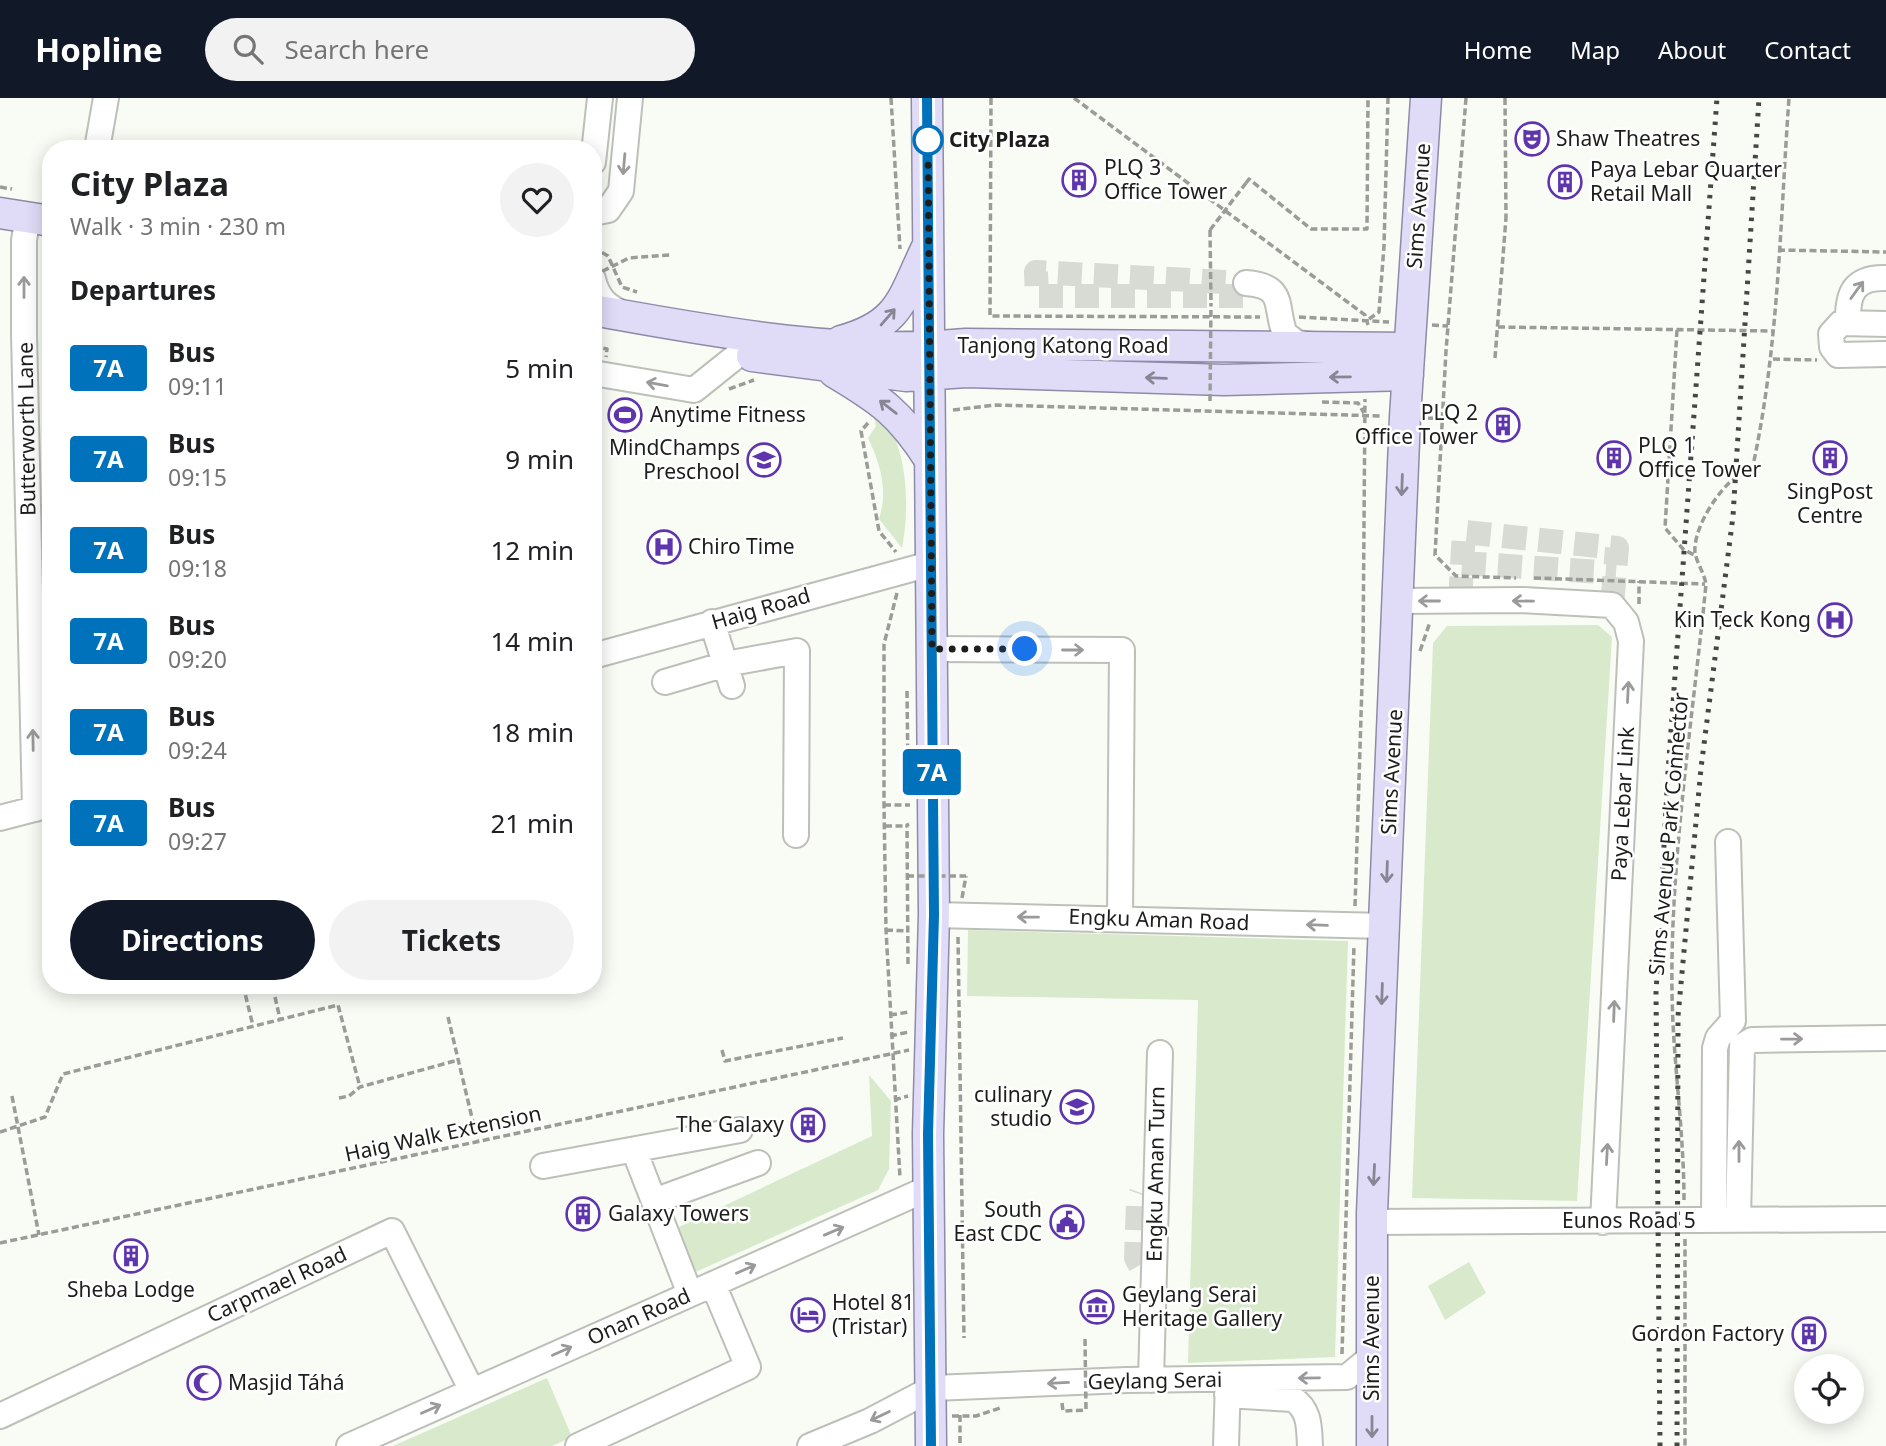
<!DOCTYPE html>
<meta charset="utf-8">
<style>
:root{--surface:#fff;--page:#f2f2f2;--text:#202124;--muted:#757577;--accent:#111827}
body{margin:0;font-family:"Noto Sans",sans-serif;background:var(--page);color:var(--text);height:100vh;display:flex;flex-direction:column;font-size:26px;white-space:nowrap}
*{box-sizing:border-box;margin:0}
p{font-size:23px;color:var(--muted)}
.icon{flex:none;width:38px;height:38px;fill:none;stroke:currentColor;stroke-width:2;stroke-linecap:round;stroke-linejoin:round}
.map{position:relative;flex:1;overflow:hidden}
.sheet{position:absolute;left:42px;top:42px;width:560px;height:854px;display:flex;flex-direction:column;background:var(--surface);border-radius:28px;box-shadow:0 4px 18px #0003}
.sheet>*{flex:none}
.badge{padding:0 14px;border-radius:5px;font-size:24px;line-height:46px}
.tools{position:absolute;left:1794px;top:1256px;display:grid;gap:14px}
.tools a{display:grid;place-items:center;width:70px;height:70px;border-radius:50%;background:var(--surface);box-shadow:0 4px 18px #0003;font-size:35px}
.you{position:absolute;width:35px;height:35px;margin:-18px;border:5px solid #fff;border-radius:50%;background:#1a73e8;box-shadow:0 0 0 10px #1a73e833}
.map>.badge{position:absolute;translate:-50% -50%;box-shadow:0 0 0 4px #fff}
h2{padding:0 28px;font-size:26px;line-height:63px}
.round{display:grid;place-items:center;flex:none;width:74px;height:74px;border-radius:37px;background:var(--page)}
.headline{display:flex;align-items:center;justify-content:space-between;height:119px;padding:0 28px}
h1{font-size:33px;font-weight:700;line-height:52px}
.cta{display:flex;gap:14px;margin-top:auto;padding:14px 28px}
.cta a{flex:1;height:80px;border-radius:42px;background:var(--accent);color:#fff;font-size:28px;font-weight:700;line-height:80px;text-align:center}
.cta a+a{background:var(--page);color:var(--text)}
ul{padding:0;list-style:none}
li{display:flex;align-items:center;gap:21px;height:91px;padding:0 28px}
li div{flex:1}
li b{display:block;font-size:26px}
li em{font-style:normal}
li .badge{min-width:77px;font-weight:700;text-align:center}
header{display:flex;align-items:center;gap:42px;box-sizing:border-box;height:98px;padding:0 35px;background:var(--accent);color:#fff}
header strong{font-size:33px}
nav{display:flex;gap:38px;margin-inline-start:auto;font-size:24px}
.search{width:490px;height:63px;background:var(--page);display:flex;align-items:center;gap:18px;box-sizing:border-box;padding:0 24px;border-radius:38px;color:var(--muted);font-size:26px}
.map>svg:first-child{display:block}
.green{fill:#d8eacb}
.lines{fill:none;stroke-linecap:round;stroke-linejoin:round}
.minor-tunnel{stroke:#d7dbd4;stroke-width:24;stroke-dasharray:24 12;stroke-linecap:butt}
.minor-casing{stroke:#bcc0b9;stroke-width:28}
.major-casing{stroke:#8f8aa8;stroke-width:33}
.path{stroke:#999c97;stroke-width:3.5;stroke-dasharray:7 3.5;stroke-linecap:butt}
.minor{stroke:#fff;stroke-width:24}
.major{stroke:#e0dcf8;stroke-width:30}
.rail{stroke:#454744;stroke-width:5;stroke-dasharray:3.5 7;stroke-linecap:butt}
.path-bridge{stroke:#999c97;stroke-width:3.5;stroke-dasharray:7 3.5;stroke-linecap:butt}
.oneway{stroke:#999a99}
.oneway2{stroke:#888695}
.line-casing{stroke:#fff;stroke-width:16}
.line{stroke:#0072bc;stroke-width:10}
.walk{stroke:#1d1e1c;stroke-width:7;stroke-dasharray:0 12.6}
.stop-dot{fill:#fff;stroke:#0072bc;stroke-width:3.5}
.labels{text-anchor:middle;stroke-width:5;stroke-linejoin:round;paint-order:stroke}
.poi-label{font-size:21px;fill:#1d1e1c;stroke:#fff;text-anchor:start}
.stop-label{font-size:21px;font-weight:bold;fill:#1d1e1c;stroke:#fff;text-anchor:start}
.street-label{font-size:21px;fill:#1d1e1c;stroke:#fff}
</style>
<header>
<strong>Hopline</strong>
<div class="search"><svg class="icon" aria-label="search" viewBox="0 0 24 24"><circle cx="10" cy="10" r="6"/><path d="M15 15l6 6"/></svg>Search here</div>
<nav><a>Home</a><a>Map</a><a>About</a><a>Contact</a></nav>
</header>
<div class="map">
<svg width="1886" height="1348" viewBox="0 0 1886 1348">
<rect width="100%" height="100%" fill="#f8fcf5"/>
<!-- green -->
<path class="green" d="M882,317C908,351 910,409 902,450L879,421C888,393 881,367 868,340L876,328L874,320Z
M1598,527L1612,539L1577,1103L1412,1100L1433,545L1447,528Z
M968,832L1348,843L1335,1259L1188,1265L1198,902L967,898Z
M869,977L891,1003L889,1071L878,1092L691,1176L679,1129L872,1038Z
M1469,1164L1486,1195L1445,1222L1428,1188Z
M547,1280L572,1339L552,1348H393Z"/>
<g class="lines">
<!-- minor-tunnel -->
<path class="minor-tunnel" d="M1243,198H1037L1036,174L1246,185
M1462,465L1616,475
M1460,503L1464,434L1617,450L1612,507
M1140,1167L1136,1160L1138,1103L1141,1095"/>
<defs>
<path id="minor" d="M97,51L106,0
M593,64L600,0
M593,115L608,112L621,93L630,0
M28,119L24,142V236L35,711
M593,181C598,202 608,209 626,217
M1246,185C1287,188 1274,209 1285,236L1297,245L1313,247
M1848,225C1847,195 1854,179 1886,180
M1886,226L1841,225L1831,236L1832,249L1838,257L1886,256
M593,275L694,292L739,256
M1399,503L1522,502L1612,507L1626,524L1631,543L1603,1124
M712,524L732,588
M932,551L1122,552L1120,821
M593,558L930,466
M665,584L726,566L797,553L796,737
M0,720L50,707
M934,817L1385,828
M634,1052L690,1196
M543,1068L740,1032
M654,1103L758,1065
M1738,1121L1742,948L1752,942L1886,940
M1714,1122L1715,950L1718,940L1733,923L1728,744
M1372,1124L1886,1121
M1151,1282L1160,955
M1227,1297L1293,1301C1310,1312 1309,1329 1310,1348
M0,1318L392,1133L472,1293
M349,1348L929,1090
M578,1348L748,1269L713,1186
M810,1348L870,1323L933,1290L1127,1282L1347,1279L1370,1260
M1226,1348L1228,1282"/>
<path id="major" d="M927,0L934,817L928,1036L931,1348
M0,115L51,123
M593,212C716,234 841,258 966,246L1409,250
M841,243C900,227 902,201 926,151
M752,258L906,278L967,274L1224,282L1408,277
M834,274C881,302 900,315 930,362
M1372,1348V1115L1405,319L1426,0"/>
</defs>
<!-- minor casing -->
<use href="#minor" class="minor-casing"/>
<!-- major casing -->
<use href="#major" class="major-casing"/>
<!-- path -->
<path class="path" d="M891,0L900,151
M991,0L990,218L1260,219
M1074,0L1365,217L1368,227
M1466,0L1446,253L1435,457L1456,478L1516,480
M1505,0L1506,120
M1246,85L1249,81L1311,131H1367L1368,0
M0,89L12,91
M1210,132L1211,205
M593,149L608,158L622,189L637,194
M1778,152L1886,154
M45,174L51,168
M1299,219L1389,224
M1369,221L1379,214L1384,148L1388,0
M1432,227L1448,228
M1498,229L1774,233
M1677,232L1665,430L1683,451L1694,457
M593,248L607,251L606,259
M1773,261L1817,262
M729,291L754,282
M1322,304L1358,305L1364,315
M953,312L996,307L1382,318
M1428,320L1443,321
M868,325L861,333L879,433L896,454
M1534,480L1705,486
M897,495L884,546V707L886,832L900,1080
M1639,506V483
M1420,553L1430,524
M907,593L908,676
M884,707H910
M885,728H907
M962,800L966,778
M1355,808L1363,555L1365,301
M886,832L907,833
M958,839L964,1240
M908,866L907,727L909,726
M243,887L253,928
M275,899L280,921
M890,917L909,914
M448,919L478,1045
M890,938L909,934
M722,952L725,963L843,940
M12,998L39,1137
M339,1000L349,998L360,989L458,962
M894,1002L908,998
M0,1034L45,1019L63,976L338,907L360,989
M1684,1102C1684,1033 1673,964 1672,895C1670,762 1693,619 1706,486C1704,475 1697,465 1695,455C1693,433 1713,401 1728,386C1734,380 1744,376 1752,372C1779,250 1780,124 1789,0
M1685,1141V1348
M0,1145L909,952
M1342,1256L1354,847
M1062,1305L1063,1313L1086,1312
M960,1317V1348
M952,1318H976L1003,1309"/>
<!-- minor -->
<use href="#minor" class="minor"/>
<!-- major -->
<use href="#major" class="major"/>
<!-- rail -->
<path class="rail" d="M1660,1348L1656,895L1668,674L1717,0
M1677,1348L1678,918L1701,670L1733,418L1759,0"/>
<!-- path-bridge -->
<path class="path-bridge" d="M1210,132L1246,85
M593,178L629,160L670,157
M1495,260L1506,120
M1210,303L1211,205
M907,778H966
M1085,1241L1086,1312"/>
</g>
<!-- one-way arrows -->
<defs><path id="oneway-shaft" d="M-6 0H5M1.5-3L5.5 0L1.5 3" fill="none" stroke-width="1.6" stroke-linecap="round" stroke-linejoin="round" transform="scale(1.75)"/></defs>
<g class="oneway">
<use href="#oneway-shaft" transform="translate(624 66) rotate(95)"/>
<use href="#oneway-shaft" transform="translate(24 189) rotate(-90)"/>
<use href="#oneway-shaft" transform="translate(1857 192) rotate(-54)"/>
<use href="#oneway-shaft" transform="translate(657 286) rotate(-170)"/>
<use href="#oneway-shaft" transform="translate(1429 503) rotate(180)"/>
<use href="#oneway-shaft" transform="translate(1523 503) rotate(-179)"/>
<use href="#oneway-shaft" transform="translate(1073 552)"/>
<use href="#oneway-shaft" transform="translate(1628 594) rotate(-87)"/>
<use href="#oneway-shaft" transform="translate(33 642) rotate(-91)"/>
<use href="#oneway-shaft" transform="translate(1028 819) rotate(-179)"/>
<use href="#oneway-shaft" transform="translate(1317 827) rotate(-178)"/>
<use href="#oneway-shaft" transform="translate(1614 913) rotate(-88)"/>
<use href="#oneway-shaft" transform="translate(1792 941) rotate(-1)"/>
<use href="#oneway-shaft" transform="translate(1739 1053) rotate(-90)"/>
<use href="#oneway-shaft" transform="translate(1607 1056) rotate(-87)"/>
<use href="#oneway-shaft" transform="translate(834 1133) rotate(-23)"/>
<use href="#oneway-shaft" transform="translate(746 1171) rotate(-24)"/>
<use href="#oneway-shaft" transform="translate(562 1253) rotate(-24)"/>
<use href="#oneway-shaft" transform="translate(1309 1280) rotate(179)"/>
<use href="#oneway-shaft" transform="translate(1058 1285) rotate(177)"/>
<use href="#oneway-shaft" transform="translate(431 1311) rotate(-24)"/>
<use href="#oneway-shaft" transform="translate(880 1318) rotate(154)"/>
</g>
<g class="oneway2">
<use href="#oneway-shaft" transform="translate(888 219) rotate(-49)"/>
<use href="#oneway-shaft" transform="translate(1340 279) rotate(179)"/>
<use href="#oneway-shaft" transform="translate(1156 280) rotate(-178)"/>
<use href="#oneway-shaft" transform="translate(888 309) rotate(-142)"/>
<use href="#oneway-shaft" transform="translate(1402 387) rotate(92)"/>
<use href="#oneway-shaft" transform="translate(1387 774) rotate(92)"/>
<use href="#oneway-shaft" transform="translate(1382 896) rotate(92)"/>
<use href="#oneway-shaft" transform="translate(1374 1077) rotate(93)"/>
<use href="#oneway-shaft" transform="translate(1372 1329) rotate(90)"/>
</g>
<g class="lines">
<defs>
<path id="line" d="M927,0L934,817L928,1036L931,1348"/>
</defs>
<!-- line casing -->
<use href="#line" class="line-casing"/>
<!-- line -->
<use href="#line" class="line"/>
<!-- walk -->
<path class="walk" d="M928,42L932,551H1025"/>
</g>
<!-- icons -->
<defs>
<symbol id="theatre-ring" viewBox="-11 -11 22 22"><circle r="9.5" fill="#fff" stroke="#5e35ad" stroke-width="1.5"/><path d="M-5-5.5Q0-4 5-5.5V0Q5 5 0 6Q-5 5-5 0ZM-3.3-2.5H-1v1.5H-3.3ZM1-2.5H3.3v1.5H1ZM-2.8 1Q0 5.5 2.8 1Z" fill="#5e35ad"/></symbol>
<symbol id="building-ring" viewBox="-11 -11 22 22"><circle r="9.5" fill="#fff" stroke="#5e35ad" stroke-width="1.5"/><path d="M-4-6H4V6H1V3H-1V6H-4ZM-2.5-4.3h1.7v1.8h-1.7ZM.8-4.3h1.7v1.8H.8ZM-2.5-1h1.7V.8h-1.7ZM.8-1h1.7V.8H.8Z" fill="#5e35ad"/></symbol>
<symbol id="stadium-ring" viewBox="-11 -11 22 22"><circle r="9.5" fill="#fff" stroke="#5e35ad" stroke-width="1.5"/><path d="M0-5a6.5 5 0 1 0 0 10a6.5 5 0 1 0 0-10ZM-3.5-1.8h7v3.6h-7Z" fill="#5e35ad"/></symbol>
<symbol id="school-ring" viewBox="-11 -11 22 22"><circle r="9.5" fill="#fff" stroke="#5e35ad" stroke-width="1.5"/><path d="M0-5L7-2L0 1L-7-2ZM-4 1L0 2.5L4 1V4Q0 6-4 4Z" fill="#5e35ad"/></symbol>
<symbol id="hospital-ring" viewBox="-11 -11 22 22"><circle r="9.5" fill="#fff" stroke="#5e35ad" stroke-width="1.5"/><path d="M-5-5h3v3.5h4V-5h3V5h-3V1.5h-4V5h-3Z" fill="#5e35ad"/></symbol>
<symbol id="civic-ring" viewBox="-11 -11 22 22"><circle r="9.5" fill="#fff" stroke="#5e35ad" stroke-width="1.5"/><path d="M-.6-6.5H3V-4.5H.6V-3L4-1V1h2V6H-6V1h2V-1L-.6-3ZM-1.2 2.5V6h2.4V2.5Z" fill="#5e35ad"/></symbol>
<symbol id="museum-ring" viewBox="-11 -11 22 22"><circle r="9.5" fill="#fff" stroke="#5e35ad" stroke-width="1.5"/><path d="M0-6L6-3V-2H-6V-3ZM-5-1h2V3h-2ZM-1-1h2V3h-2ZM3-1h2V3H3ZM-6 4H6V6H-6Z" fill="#5e35ad"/></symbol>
<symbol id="hotel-ring" viewBox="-11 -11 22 22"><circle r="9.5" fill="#fff" stroke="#5e35ad" stroke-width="1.5"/><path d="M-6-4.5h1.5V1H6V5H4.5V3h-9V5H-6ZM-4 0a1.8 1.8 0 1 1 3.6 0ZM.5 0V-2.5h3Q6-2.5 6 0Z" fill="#5e35ad"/></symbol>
<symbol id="mosque-ring" viewBox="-11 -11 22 22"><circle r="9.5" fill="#fff" stroke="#5e35ad" stroke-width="1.5"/><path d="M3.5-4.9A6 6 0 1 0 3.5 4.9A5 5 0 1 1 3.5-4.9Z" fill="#5e35ad"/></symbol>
</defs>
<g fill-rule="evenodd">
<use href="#theatre-ring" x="1513" y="22" width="38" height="38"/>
<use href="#building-ring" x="1060" y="63" width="38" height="38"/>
<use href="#building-ring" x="1546" y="65" width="38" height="38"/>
<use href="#stadium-ring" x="606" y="298" width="38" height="38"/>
<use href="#building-ring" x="1484" y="308" width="38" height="38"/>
<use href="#building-ring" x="1595" y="341" width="38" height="38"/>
<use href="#building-ring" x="1811" y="341" width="38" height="38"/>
<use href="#school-ring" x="745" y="343" width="38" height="38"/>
<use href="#hospital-ring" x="645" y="430" width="38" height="38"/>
<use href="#hospital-ring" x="1816" y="503" width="38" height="38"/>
<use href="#school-ring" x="1058" y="990" width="38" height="38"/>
<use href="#building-ring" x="789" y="1008" width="38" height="38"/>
<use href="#building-ring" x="564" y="1097" width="38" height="38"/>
<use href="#civic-ring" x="1048" y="1105" width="38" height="38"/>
<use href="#building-ring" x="112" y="1139" width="38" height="38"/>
<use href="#museum-ring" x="1078" y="1190" width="38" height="38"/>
<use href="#hotel-ring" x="789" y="1198" width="38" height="38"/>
<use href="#building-ring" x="1790" y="1217" width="38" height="38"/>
<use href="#mosque-ring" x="185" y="1266" width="38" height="38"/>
</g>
<!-- markers -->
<circle class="stop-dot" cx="928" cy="42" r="14"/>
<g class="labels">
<!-- poi labels -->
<g class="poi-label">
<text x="1556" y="48">Shaw Theatres</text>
<text x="1104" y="77">PLQ 3<tspan x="1104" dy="24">Office Tower</tspan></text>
<text x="1590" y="79">Paya Lebar Quarter<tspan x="1590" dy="24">Retail Mall</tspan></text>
<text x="1478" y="322" text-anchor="end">PLQ 2<tspan x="1478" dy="24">Office Tower</tspan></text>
<text x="650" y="324">Anytime Fitness</text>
<text x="1638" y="355">PLQ 1<tspan x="1638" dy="24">Office Tower</tspan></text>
<text x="740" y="357" text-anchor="end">MindChamps<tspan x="740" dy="24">Preschool</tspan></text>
<text x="1830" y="401" text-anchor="middle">SingPost<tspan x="1830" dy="24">Centre</tspan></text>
<text x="688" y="456">Chiro Time</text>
<text x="1811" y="529" text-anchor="end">Kin Teck Kong</text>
<text x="1052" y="1004" text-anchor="end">culinary<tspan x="1052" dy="24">studio</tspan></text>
<text x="784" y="1034" text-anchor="end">The Galaxy</text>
<text x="1042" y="1119" text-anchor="end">South<tspan x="1042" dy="24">East CDC</tspan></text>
<text x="608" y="1123">Galaxy Towers</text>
<text x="131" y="1199" text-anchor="middle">Sheba Lodge</text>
<text x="1122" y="1204">Geylang Serai<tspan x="1122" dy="24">Heritage Gallery</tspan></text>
<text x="832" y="1212">Hotel 81<tspan x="832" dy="24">(Tristar)</tspan></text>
<text x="1784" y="1243" text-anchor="end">Gordon Factory</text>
<text x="228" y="1292">Masjid Táhá</text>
</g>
<!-- stop labels -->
<g class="stop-label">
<text x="949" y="49">City Plaza</text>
</g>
<!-- street labels -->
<g class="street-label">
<text transform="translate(1419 108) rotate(-86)" y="7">Sims Avenue</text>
<text x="1063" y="255">Tanjong Katong Road</text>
<text transform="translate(27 331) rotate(-91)" y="7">Butterworth Lane</text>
<text transform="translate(761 511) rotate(-16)" y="7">Haig Road</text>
<text transform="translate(1392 674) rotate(-87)" y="7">Sims Avenue</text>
<text transform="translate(1623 706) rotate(-87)" y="7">Paya Lebar Link</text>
<text transform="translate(1669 736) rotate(-85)" y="7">Sims Avenue Park Connector</text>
<text transform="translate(1159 822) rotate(2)" y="7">Engku Aman Road</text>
<text transform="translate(443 1036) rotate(-12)" y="7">Haig Walk Extension</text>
<text transform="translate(1156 1076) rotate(-89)" y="7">Engku Aman Turn</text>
<text x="1629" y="1130">Eunos Road 5</text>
<text transform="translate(277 1187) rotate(-25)" y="7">Carpmael Road</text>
<text transform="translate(639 1219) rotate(-24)" y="7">Onan Road</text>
<text transform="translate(1372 1240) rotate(-90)" y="7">Sims Avenue</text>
<text transform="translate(1155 1283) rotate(-1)" y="7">Geylang Serai</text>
</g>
</g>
</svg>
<div class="tools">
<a><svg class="icon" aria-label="locate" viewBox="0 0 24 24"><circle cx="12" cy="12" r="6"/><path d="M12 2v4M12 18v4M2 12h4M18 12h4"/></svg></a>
</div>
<div class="you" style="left:1025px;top:551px"></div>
<b class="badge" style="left:932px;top:674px;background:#0072bc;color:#fff">7A</b>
<section class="sheet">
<div class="headline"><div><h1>City Plaza</h1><p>Walk · 3 min · 230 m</p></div><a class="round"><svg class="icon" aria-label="heart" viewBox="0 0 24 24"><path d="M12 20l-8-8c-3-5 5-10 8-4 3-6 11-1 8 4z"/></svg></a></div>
<h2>Departures</h2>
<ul>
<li><span class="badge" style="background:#0072bc;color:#fff">7A</span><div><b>Bus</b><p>09:11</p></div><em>5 min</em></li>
<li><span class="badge" style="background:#0072bc;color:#fff">7A</span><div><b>Bus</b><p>09:15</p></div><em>9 min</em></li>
<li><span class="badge" style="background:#0072bc;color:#fff">7A</span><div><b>Bus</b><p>09:18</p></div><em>12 min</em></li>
<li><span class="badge" style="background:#0072bc;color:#fff">7A</span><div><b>Bus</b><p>09:20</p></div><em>14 min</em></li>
<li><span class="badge" style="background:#0072bc;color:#fff">7A</span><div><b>Bus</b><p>09:24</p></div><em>18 min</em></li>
<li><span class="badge" style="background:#0072bc;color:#fff">7A</span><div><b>Bus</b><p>09:27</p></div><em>21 min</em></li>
</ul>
<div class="cta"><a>Directions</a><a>Tickets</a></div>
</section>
</div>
